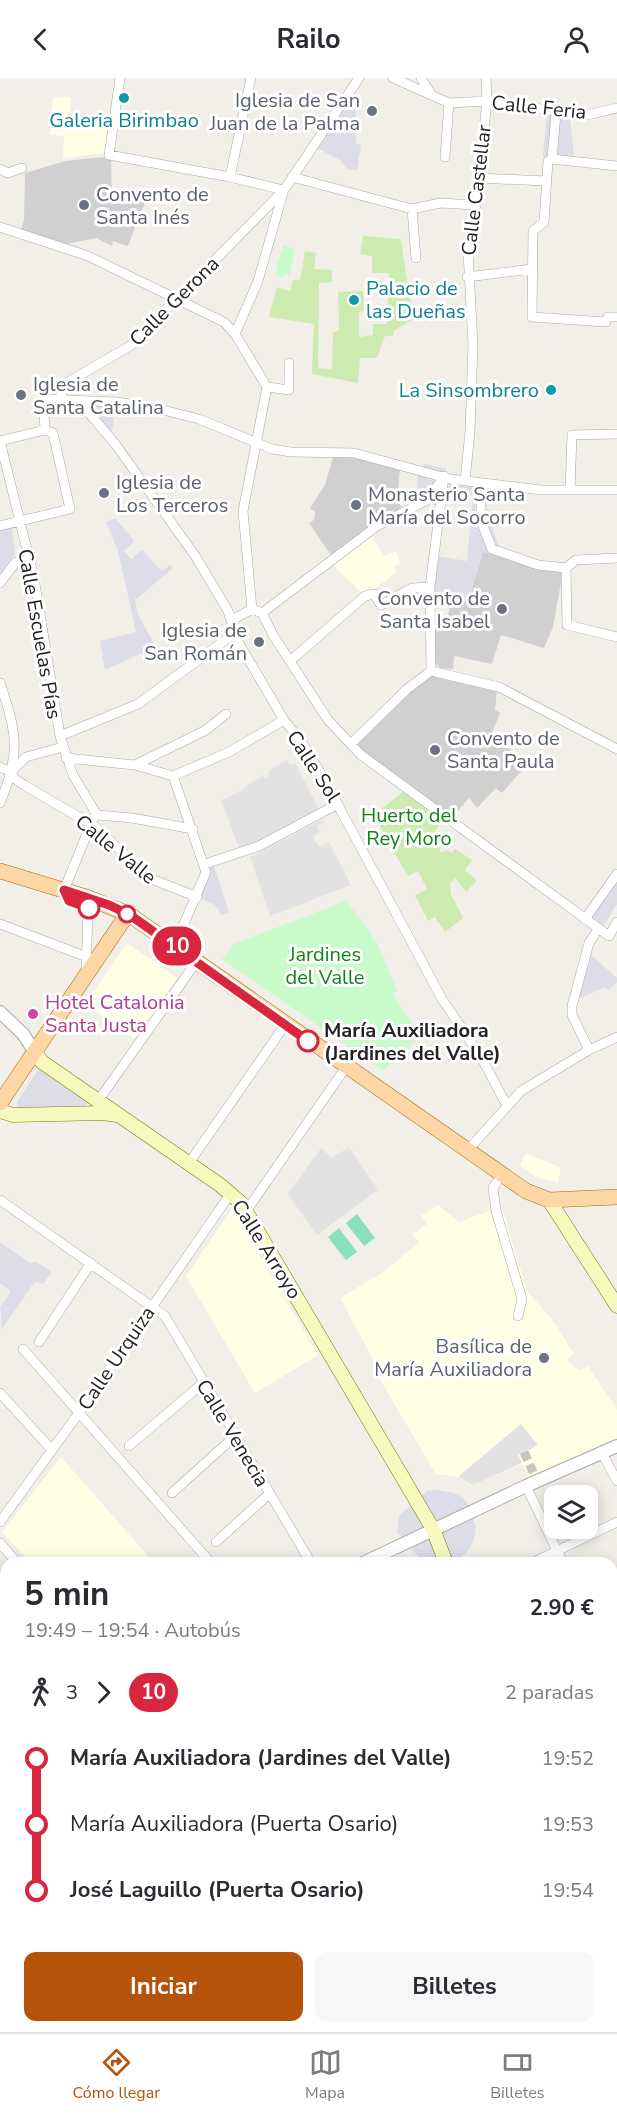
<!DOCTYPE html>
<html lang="es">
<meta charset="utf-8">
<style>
:root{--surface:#fff;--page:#f7f7f7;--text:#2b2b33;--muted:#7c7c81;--line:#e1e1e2;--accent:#b45309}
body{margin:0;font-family:"Nunito Sans",sans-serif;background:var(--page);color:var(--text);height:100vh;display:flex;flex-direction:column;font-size:22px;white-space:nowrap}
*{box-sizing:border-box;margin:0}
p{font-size:20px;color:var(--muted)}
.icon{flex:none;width:33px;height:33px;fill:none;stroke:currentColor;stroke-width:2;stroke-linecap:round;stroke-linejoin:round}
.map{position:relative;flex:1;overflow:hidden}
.sheet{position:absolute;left:0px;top:1479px;width:618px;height:476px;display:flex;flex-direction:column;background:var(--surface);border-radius:18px 18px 0 0;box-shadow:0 3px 15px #0003}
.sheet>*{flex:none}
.badge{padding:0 12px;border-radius:20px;font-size:21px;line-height:39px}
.controls{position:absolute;left:544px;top:1407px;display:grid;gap:12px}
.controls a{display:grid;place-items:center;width:54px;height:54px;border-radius:12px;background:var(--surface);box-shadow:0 3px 15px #0003;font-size:30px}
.map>.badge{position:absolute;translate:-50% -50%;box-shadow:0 0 0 3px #fff}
.legs{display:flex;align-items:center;gap:9px;height:66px;padding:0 24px;font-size:20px}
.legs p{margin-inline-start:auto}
.headline{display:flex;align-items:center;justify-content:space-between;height:102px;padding:0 24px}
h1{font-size:33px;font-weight:700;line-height:45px}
.action{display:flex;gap:12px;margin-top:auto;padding:12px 24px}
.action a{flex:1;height:69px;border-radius:12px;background:var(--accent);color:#fff;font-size:24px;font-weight:700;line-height:69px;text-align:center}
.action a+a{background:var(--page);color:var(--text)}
ul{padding:0 24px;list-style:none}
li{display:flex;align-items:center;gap:21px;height:66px;font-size:22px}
li i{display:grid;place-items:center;width:9px;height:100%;margin:0 8px;background:currentColor}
li i::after{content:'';width:15px;height:15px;margin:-8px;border:4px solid;border-radius:50%;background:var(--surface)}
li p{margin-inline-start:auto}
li:first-child i{background:linear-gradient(#0000 50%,currentColor 0)}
li:last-child i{background:linear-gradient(currentColor 50%,#0000 0)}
header{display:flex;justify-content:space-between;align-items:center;height:78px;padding:0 24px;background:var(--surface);font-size:27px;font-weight:700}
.tabs{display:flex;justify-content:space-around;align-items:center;height:84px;border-top:2px solid var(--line);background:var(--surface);font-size:16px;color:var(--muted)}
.tabs a{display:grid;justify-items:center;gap:3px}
.tabs .on{color:var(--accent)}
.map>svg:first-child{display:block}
.education{fill:#ffffe5}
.religious{fill:#d0d0d0}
.grass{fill:#cdebb0}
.park{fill:#c8facc}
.pitch{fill:#88e0be}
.parking{fill:#e2e2e2}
.plaza{fill:#dddde8;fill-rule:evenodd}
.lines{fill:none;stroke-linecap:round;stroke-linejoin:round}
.minor-tunnel{stroke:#c8c6c1;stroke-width:9;stroke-dasharray:9 4.5;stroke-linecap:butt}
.minor-casing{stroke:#a9a9a9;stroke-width:10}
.tertiary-casing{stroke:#a9a9a9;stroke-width:14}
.secondary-casing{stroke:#707d05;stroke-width:15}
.primary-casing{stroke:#a06b00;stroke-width:16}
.minor{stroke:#fff;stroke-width:9}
.tertiary{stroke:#fff;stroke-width:12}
.secondary{stroke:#f7fabf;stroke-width:14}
.primary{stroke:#fcd6a4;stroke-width:15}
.line-1-casing{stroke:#fff;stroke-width:14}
.line-1{stroke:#d7263d;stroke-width:9}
.culture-dot{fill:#0f9aa8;stroke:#fff;stroke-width:2}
.worship-dot{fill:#6b7280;stroke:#fff;stroke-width:2}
.stop-1-dot{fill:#fff;stroke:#d7263d;stroke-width:3}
.hotel-dot{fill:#d1479c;stroke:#fff;stroke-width:2}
.labels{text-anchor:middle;stroke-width:6;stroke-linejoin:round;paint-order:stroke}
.worship-label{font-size:20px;fill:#5b616d;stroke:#fff;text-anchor:start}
.street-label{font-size:20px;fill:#222;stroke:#fff}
.culture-label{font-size:20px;fill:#0d838f;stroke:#fff}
.park-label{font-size:20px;fill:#0c8416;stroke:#fff}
.hotel-label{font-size:20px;fill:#b23c85;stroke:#fff;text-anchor:start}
.stop-label{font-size:20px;font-weight:bold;fill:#222;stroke:#fff;text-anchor:start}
</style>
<header><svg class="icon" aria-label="back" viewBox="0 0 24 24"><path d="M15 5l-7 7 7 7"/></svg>Railo<svg class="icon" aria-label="person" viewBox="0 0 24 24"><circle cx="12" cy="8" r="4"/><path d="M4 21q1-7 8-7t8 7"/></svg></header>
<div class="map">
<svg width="617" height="1954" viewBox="0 0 617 1954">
<rect width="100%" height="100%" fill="#f2efe9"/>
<!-- education -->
<path class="education" d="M53,19L71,20L70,38H83V40L109,43L106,75L63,80L64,58L50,57Z
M372,458L384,478L396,473L400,486L394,488L396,495L365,518L333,487Z
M127,865L177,900L134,961L85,926Z
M526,1075L561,1090L558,1104L538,1100L520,1088Z
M438,1127L459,1144L489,1133H503L527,1213L554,1244L574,1276L566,1281L579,1293L588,1288L617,1332V1360L529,1399L522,1386L473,1407L455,1398L436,1396L379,1300L382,1298L340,1220L382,1195L419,1165L413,1156L427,1146L421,1138Z
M232,1131L318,1277L255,1315L186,1198Z
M61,1379L154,1485H31L2,1454Z
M617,1821V1923L612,1910V1823Z
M594,1948L596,1954H452L450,1949Z"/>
<!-- religious -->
<path class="religious" d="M103,79L111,80L112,118H120V113L124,114L125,111L143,114L142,120L146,122L141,135L146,137L145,141L139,138L128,168L113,163L112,168L96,160L66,166L21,152L24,142L25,95L65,83Z
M354,378L400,390L398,414L401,430L331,477L309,445L314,442L315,434L310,430L325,407L333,379Z
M483,473L563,493L553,549L544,570L501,557L492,586L454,578L453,591L440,590L435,584V537L448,538L451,520H469Z
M433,596L497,612L495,632L500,635L492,655L527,687L502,715L496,710L477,730L469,720L456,735L453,732L448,739L354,667L408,614Z"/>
<!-- grass -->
<path class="grass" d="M363,158L401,161L408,211L415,240L394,253L393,258H385L377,280H360L358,305L312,296L314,246L269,239L277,209L290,213L293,202H300L305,173L316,175L314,191L332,192V204L319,205L318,290L332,291L333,254L339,253L338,214L363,213L364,233L359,234V259L373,257V246H387L389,195H372V178L360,176Z
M404,713L444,742L435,753L441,775L447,772L452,775L455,771L472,782L465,792L477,803L466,814L455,800L450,805L451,816L463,840L445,854L435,839L428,843L415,817L427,811L418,793L408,798L386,761L375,736Z"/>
<!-- park -->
<path class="park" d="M283,167L295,171L290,197L284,196V199L276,198L278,193L276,192Z
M346,823L372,856L373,863L376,862L397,913L393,915L395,920L421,958L383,993L222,881L234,866Z
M0,1490L6,1497V1635L0,1638Z"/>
<!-- pitch -->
<path class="pitch" d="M357,1136L375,1160L364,1168L346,1145Z
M339,1150L357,1174L346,1182L328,1159Z"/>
<!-- parking -->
<path class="parking" d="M287,682L290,688L295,685L319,732L256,766L240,772L221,722L239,714L263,697L267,701L269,692Z
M322,742L324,745L317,748L320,754L313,758L314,761L319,769L329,764L351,807L270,838L250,779Z
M349,1069L378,1112L317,1157L288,1116L321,1070L332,1080Z
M521,1346L538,1367L518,1377L522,1385L473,1407L458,1399Z
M0,1802L6,1809V1928L0,1920Z
M24,1949L122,1948V1949L116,1954H28Z"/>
<!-- plaza -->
<path class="plaza" d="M356,7V66L361,67L357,92L347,91L340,82L315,69Z
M547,36L570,38L574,79L570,87H550L543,78Z
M63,320L116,327L112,354L108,352L104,359L79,332L62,327Z
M425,386L446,391V395L481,401L488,407L487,429L498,467L495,477L483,474L469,521L432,519L435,423L422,428L419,420L420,411H417L418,394ZM445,414L473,418L467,483L437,478Z
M115,440L133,461V465L124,473L131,481L142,472L162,493L170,487L173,490L135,522L138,537L156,569L105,592L100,563L136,554L118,473L106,444Z
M7,448L12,450L15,476L0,497V453Z
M214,788L229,834L222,837L215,827L197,819L209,791Z
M614,805L617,806V826L603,849L589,840Z
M590,876L617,900V904L608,913L606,909L578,921Z
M40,989L88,1024L86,1028L82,1031L18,1032L17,1024Z
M0,1164L30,1185L36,1184L52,1194L43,1206L36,1204L33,1206L2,1251L0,1229L11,1213L0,1205Z
M436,1412L454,1415L463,1420L469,1427L476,1449L474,1462L467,1474L461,1479L443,1485L421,1482L397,1454L399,1438L427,1413Z"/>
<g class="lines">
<!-- minor-tunnel -->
<path class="minor-tunnel" d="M524,1374L534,1396"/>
<defs>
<path id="minor" d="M120,0L109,77L230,99L284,112
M393,0L449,25L487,23L575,36L587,37L617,30
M421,0L431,16
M556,35L552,81L548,83L544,144L533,153L532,239L606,244
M445,79L449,25
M552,81L617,88
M0,91L8,95L22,90
M230,99L251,0
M292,99L412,131L440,125L476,127
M478,100L546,103
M412,131L416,180
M0,149L88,178L224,244L235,256L267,309L243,433L252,531L262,535
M467,199L532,191
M608,239H617
M235,256L258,203L283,115
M267,309L289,312V285
M58,323L68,304L130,268L284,112L359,0
M79,323L116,367L196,479L228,533L237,562L284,642L301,663L324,701L442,921L481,979L507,1028
M45,352L43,321L116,324L151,329L199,341L272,371L291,374L354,375L450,401L541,412H617
M0,363L34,500L60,658L73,697L97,737
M0,363L45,352L53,355L70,431L0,448
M465,403L470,353L473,267L468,173L476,127L487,23L486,0
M481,405V443L492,471L538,487L566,490L567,547L617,559
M570,412L572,357L617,356
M566,490L576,482L617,480
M0,505L15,485L27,478
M262,535L273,557L328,642L361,677L609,858L617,844
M262,535L377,448L427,422L441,403
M232,542L252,531
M290,583L365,518L374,516L381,527L412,510L430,509
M431,593L499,609L617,671
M0,605C17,655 21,675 0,725
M60,658L138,626L235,555
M351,666L407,611L431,593L430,509L444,398
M66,680L135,687L206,652L226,636
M135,687L173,698L229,674L284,642
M0,689L11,694
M12,693L26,679L63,669
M11,694L15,701L24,707L96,749L149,800L197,819
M173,698L206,794L175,867
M97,737L132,740L193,751
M205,786L259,768L338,726
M585,841L617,796
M0,846L87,879
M86,893L88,834L85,828L69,823L64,812L93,741
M589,972L617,959
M98,1023L197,883
M467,1073L521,1013L589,972L572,937V928L589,865L598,851
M189,1085L285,947
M501,1098L493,1110L496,1133L522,1221L518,1238
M0,1122L165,1238L311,1485
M247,1132L346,989
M39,1264L91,1185
M23,1271L211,1485
M0,1315L52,1372
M129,1368L203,1305
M602,1375L617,1403
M526,1408L563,1485
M172,1415L235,1358
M0,1444L78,1336L231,1115
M216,1464L269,1416
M0,1465L17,1485
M532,1485L617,1444
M612,1519L617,1516
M612,1563L617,1560
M612,1588L617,1599
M612,1609L617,1607
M612,1647L617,1645
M612,1785L617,1783
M612,1813L617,1812
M350,1948L351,1954
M416,1948L417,1954"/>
<path id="tertiary" d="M0,934L23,956L35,974
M363,1485L526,1408L617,1368
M0,1649L6,1647
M270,1948L272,1954
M214,1954L221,1948"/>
<path id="secondary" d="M35,974L42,984L220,1107L241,1125L433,1451L446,1485
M0,1033L13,1037L103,1035L117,1037
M549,1122L617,1228
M612,1701L617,1699
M0,1716L6,1724
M612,1948L614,1954
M192,1954L199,1948"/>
<path id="primary" d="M0,793L89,820L130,837L526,1113L549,1122L617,1119
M0,1025L122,844L130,837"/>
</defs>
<!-- minor casing -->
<use href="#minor" class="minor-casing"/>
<!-- tertiary casing -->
<use href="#tertiary" class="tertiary-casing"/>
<!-- secondary casing -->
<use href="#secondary" class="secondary-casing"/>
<!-- primary casing -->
<use href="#primary" class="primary-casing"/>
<!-- minor -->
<use href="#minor" class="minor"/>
<!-- tertiary -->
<use href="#tertiary" class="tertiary"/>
<!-- secondary -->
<use href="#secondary" class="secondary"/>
<!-- primary -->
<use href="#primary" class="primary"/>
</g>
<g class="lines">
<defs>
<path id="line-1" d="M89,830L69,823L64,812L109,827L130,837L308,963"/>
</defs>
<!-- line-1 casing -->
<use href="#line-1" class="line-1-casing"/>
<!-- line-1 -->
<use href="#line-1" class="line-1"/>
</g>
<!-- markers -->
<g class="culture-dot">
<circle cx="124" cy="20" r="6"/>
<circle cx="354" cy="222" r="6"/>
<circle cx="551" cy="312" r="6"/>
</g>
<g class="worship-dot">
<circle cx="372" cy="33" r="6"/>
<circle cx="84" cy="127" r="6"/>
<circle cx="21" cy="317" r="6"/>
<circle cx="104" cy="415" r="6"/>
<circle cx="356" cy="427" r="6"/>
<circle cx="502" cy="531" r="6"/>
<circle cx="259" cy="564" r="6"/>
<circle cx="435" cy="672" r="6"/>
<circle cx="544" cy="1280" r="6"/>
</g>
<g class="stop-1-dot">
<circle cx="89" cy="830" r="10"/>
<circle cx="127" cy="836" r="8"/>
<circle cx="308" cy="963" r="10"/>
</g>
<circle class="hotel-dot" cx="33" cy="936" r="6"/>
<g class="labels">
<!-- worship labels -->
<g class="worship-label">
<text x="360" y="29" text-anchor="end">Iglesia de San<tspan x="360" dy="23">Juan de la Palma</tspan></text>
<text x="96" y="123">Convento de<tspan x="96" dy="23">Santa Inés</tspan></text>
<text x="33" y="313">Iglesia de<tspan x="33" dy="23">Santa Catalina</tspan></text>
<text x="116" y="411">Iglesia de<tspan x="116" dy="23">Los Terceros</tspan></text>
<text x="368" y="423">Monasterio Santa<tspan x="368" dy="23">María del Socorro</tspan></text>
<text x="490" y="527" text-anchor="end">Convento de<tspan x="490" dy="23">Santa Isabel</tspan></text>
<text x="247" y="559" text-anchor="end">Iglesia de<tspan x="247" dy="23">San Román</tspan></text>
<text x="447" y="667">Convento de<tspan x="447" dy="23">Santa Paula</tspan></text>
<text x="532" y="1275" text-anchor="end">Basílica de<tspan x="532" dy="23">María Auxiliadora</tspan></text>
</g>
<!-- street labels -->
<g class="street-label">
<text transform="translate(539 29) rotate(6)" y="7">Calle Feria</text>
<text transform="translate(476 112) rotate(-83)" y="7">Calle Castellar</text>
<text transform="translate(174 223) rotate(-45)" y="7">Calle Gerona</text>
<text transform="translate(40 556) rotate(80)" y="7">Calle Escuelas Pías</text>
<text transform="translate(314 688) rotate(57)" y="7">Calle Sol</text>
<text transform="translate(116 771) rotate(39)" y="7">Calle Valle</text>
<text transform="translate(267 1171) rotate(58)" y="7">Calle Arroyo</text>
<text transform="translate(116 1280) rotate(-56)" y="7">Calle Urquiza</text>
<text transform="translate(233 1355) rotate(59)" y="7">Calle Venecia</text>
</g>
<!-- culture labels -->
<g class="culture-label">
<text x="124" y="49">Galeria Birimbao</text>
<text x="366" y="217" text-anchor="start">Palacio de<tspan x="366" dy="23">las Dueñas</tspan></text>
<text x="539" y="319" text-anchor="end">La Sinsombrero</text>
</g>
<!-- park labels -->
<g class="park-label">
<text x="409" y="744">Huerto del<tspan x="409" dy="23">Rey Moro</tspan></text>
<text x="325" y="883">Jardines<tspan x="325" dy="23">del Valle</tspan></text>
</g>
<!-- hotel labels -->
<g class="hotel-label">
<text x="45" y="931">Hotel Catalonia<tspan x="45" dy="23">Santa Justa</tspan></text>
</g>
<!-- stop labels -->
<g class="stop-label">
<text x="324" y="959">María Auxiliadora<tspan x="324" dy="23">(Jardines del Valle)</tspan></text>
</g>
</g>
</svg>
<div class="controls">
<a><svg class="icon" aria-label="layers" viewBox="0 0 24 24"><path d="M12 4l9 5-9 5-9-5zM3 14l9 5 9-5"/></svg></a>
</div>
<b class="badge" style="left:177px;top:868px;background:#d7263d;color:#fff">10</b>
<section class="sheet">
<div class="headline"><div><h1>5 min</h1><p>19:49 – 19:54 · Autobús</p></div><b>2.90 €</b></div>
<div class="legs"><svg class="icon" aria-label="walk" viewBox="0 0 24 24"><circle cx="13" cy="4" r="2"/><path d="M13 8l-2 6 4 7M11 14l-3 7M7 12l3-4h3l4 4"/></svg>3<svg class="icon" aria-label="forward" viewBox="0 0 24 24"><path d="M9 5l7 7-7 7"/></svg><b class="badge" style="background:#d7263d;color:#fff">10</b><p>2 paradas</p></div>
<ul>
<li><i style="color:#d7263d"></i><b>María Auxiliadora (Jardines del Valle)</b><p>19:52</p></li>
<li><i style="color:#d7263d"></i><span>María Auxiliadora (Puerta Osario)</span><p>19:53</p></li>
<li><i style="color:#d7263d"></i><b>José Laguillo (Puerta Osario)</b><p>19:54</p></li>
</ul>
<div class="action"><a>Iniciar</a><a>Billetes</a></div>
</section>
</div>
<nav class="tabs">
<a class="on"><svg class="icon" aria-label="directions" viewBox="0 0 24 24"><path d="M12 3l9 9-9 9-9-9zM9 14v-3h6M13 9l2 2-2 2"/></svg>Cómo llegar</a>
<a><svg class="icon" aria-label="map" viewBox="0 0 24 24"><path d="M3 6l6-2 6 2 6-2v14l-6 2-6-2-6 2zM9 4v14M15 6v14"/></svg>Mapa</a>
<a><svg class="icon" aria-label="tickets" viewBox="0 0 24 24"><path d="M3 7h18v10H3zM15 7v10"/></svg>Billetes</a>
</nav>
